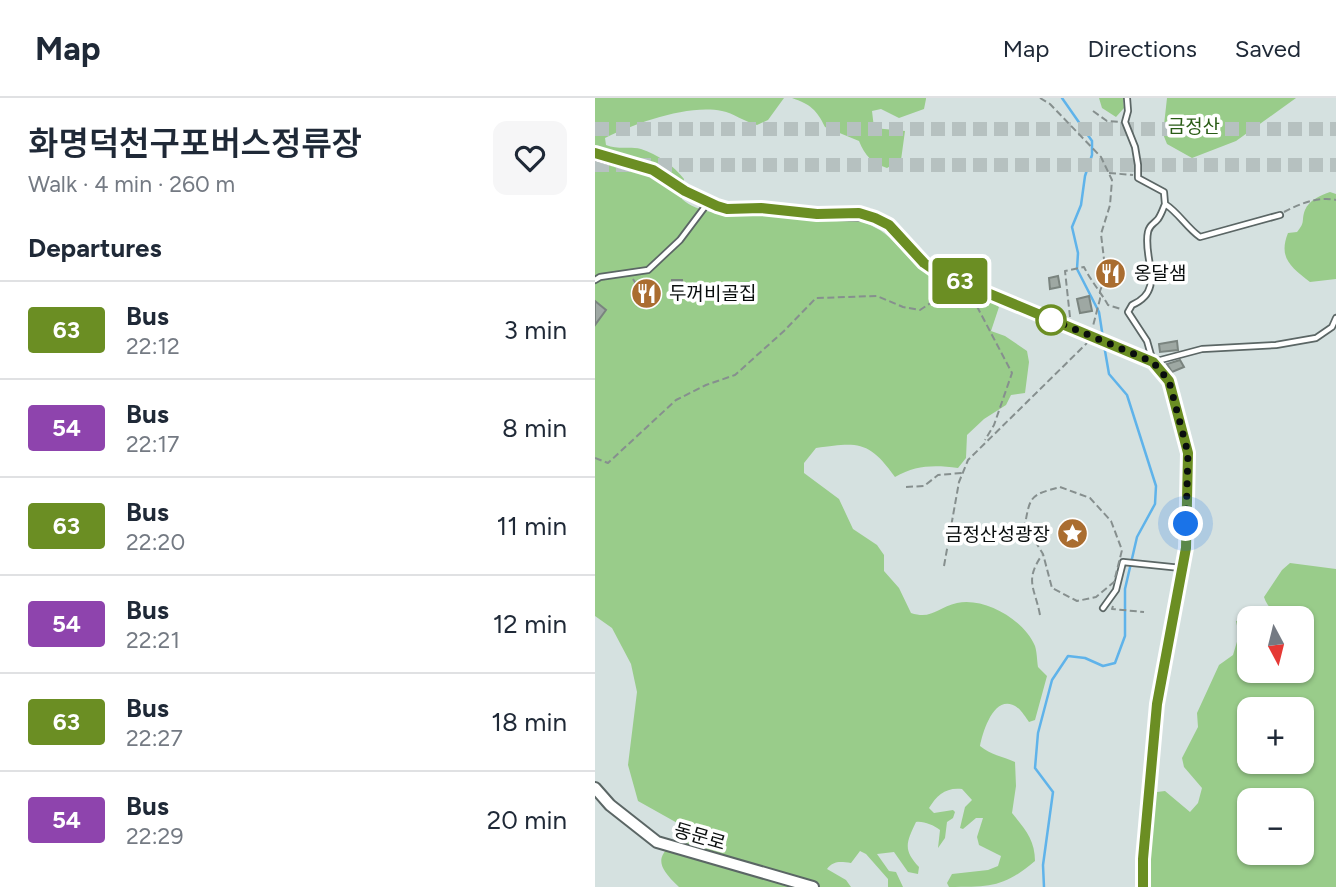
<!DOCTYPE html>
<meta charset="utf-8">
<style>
:root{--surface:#fff;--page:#f6f6f7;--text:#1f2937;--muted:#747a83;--line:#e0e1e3}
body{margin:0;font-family:Figtree,"Noto Sans KR",sans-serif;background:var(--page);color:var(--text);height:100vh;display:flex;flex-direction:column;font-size:26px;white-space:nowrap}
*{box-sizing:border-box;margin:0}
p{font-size:23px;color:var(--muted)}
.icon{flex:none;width:38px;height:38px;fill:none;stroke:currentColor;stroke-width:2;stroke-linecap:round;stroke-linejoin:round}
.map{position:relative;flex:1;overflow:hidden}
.drawer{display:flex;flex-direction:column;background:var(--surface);width:595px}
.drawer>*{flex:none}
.badge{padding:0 14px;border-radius:5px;font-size:24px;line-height:46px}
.needle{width:46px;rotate:173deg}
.fabs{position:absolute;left:642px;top:508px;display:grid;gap:14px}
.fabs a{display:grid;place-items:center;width:77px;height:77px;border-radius:14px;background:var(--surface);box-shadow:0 2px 5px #0004;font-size:35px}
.you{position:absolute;width:35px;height:35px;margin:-18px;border:5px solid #fff;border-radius:50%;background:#1a73e8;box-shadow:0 0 0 10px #1a73e833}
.map>.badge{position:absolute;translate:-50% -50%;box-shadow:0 0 0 4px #fff}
h2{padding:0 28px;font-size:26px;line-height:63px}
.round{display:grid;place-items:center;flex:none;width:74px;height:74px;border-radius:14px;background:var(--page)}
.summary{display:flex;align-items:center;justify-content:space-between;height:119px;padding:0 28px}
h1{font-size:33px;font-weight:600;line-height:52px}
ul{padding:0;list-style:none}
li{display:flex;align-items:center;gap:21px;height:98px;padding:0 28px;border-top:2px solid var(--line)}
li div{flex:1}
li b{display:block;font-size:26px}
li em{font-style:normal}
li .badge{min-width:77px;font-weight:700;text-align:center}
header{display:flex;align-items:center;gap:42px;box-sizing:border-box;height:98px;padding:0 35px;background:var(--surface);border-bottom:2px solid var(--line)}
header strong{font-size:33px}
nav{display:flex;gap:38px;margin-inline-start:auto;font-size:24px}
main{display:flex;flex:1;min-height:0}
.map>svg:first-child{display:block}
.green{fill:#99cc8a;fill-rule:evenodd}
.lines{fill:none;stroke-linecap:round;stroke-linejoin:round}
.stream{stroke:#5fb3ea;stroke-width:2.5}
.building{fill:#9ea8a3;stroke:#7a847f;stroke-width:2}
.highway-tunnel{stroke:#b6c1c0;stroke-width:14;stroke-dasharray:14 7;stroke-linecap:butt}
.lane-casing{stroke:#5b6665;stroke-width:8}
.secondary-casing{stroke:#5b6665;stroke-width:14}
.path{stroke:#868f8e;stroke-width:2;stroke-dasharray:7 3.5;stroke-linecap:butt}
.lane{stroke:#fff;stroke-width:4.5}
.secondary{stroke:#fff;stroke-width:10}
.line-casing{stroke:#fff;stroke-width:16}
.line{stroke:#6b8e23;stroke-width:10}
.walk{stroke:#090d0d;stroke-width:7;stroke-dasharray:0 12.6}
.stop-dot{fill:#fff;stroke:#6b8e23;stroke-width:3.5}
.labels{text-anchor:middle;stroke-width:7;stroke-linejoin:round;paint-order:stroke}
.park-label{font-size:19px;fill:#295c16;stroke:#fff}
.poi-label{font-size:19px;fill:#090d0d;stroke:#fff;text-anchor:start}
.street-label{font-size:19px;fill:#090d0d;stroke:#fff}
</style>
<header>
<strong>Map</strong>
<nav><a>Map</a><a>Directions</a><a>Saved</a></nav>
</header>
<main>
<section class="drawer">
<div class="summary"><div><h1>화명덕천구포버스정류장</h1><p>Walk · 4 min · 260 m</p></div><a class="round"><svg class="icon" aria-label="heart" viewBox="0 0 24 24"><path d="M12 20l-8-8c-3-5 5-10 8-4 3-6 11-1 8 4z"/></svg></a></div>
<h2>Departures</h2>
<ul>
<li><span class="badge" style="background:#6b8e23;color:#fff">63</span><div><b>Bus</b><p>22:12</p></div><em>3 min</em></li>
<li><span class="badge" style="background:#8e44ad;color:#fff">54</span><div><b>Bus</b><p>22:17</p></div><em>8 min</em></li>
<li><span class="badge" style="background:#6b8e23;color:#fff">63</span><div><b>Bus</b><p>22:20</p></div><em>11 min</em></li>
<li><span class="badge" style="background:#8e44ad;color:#fff">54</span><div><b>Bus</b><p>22:21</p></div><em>12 min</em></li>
<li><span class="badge" style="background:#6b8e23;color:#fff">63</span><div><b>Bus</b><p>22:27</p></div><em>18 min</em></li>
<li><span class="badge" style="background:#8e44ad;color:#fff">54</span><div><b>Bus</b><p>22:29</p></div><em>20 min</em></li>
</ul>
</section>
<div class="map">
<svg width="741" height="789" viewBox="0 0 741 789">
<rect width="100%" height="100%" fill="#d5e1e0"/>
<!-- green -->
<path class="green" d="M0,0H189L173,22L162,27C150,24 138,15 127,13C93,6 41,25 10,40L11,47C23,52 35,48 46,51C62,56 79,68 89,81L88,89L0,54Z
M197,0H331V1L329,11L304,20L286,11L277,13L279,30L310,33L306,62L292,70C277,65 270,58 264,43L230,29C222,12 215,6 197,0Z
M504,0H528L529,10L521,19L507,10Z
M572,0H701L641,43L597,60L572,46L568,36Z
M0,58L59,74L88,93L87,101C119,130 208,111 249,118C260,120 280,128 289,135C303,145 312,161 327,171C351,187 381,192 404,209L396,233L410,238L432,253L434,264L430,295L416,297L411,307L389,321L372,337L371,360L363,370C339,367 321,367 300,379C274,343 264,344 221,350L209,365V375L244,401L258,431L282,447L289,457V473L304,490L316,515C337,522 343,509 362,505C390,499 429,522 440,548C442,554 442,563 443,569L452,578L440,622L434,624C431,620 427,613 423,610C400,593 388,633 385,648C396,657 407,658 420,664L421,688L417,715C430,731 440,742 440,763C409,789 397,789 354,789L352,785L357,776L393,772L403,768L406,758L384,747L382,739L388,720H381L368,731L365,730L370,709L377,702L367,691C351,689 342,697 334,710L339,715L358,712L360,714L358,720L352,724L350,740L343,750L345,732C338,727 329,723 321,724C311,745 308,752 324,769L323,776L313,774L299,754L282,756L294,773L301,774L308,789H293V781L271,756L265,753L256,765C246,764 239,762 232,771L251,782L256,789H84C53,760 67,756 93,731L43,703L33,667L42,594L36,566L17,530L0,518Z
M735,94L741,96V181L715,184C696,169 683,160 693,135L702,134C711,124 706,122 710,112C714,102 726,97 735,94Z
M695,465L741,471V789H551L557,712L562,694L570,693L595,714L603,705L607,690L589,669L587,660L603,629L602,615L624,567L638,557L644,537L641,523L648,522L654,529V572H707V520C690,520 675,517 669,499L687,472ZM654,611H707V663H654ZM654,702H707V754H654Z"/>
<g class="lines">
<!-- stream -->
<path class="stream" d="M467,0L497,43V57L490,78L486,107L477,129L483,155L482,171L504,214L508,240
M449,789L448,767L458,694L440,670L443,635L457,582L473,558L490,560L508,568L520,565L530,538V491L542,439L560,406L561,388L532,297L514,276L509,247"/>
</g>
<!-- building -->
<path class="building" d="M463,178L465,189L455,191L454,180Z
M77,182H87L88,197L78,198Z
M59,190L60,198L42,200V191Z
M494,198L497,213L485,215L482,201Z
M0,203L11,212L0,227Z
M582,243L583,252L565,254L564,246Z
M585,262L589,269L577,274L572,266Z"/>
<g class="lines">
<!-- highway-tunnel -->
<path class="highway-tunnel" d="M0,31H741
M0,67H741"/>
<defs>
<path id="lane" d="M532,0L533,13L530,24L540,49L543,67V80L569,94L570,106
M685,117L605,139C591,129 584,115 570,106C568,111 566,117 563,121C559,126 554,127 553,134C547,160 572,192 537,207L533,214L552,243L558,264L607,251L681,247L721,240L737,229L741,220
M0,182L5,179L53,172L85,142L112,106
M508,510L521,492L528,464L586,470"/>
<path id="secondary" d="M0,56L58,72L90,93L122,108L132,111L167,110L210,115L273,117L294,127L329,165L342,174L558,264L574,283L593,355L591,450L562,606L548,761V789
M0,690L15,707L62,744L218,789"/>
</defs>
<!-- lane casing -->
<use href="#lane" class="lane-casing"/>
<!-- secondary casing -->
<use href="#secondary" class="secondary-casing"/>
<!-- path -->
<path class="path" d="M445,0L455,6L506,59L517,82L515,107L506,136L511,178L505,193V201L498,228
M498,13L512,23L526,24
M514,75L538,77
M689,114C704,106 724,98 741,102
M38,181L43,189
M377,199L417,275L399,327L390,342
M475,219L470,173L489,169C496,183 505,193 513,207L526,211
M0,360L13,365L81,302L111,287L140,277L189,233L221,200L282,198L308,209L325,212L340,202L347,185
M311,389L329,388L343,377L367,375
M465,389L495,400L516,423L527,452L519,484L501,499L482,503L457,490L448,456L430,427C435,397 436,397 465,389Z
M349,468L364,384L373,362L492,245
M518,508L517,511L549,514
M445,517C440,490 429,483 447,457"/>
<!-- lane -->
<use href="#lane" class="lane"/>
<!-- secondary -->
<use href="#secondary" class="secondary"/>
</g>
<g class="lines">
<defs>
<path id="line" d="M0,55L58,72L90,93L122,108L132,111L166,110L222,116L264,115L280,120L294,127L329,165L342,174L558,264L574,283L593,355L591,450L562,606L548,761V789"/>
</defs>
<!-- line casing -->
<use href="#line" class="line-casing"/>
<!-- line -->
<use href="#line" class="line"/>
<!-- walk -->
<path class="walk" d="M456,222L451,219L558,264L574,283L593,355L591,426"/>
</g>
<!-- icons -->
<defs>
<symbol id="restaurant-disc" viewBox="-11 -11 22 22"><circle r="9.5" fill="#aa6d30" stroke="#fff"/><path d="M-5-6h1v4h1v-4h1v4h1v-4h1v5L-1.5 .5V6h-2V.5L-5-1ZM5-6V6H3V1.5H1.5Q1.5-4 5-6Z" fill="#fff"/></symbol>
<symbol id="sight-disc" viewBox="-11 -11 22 22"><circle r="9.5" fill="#aa6d30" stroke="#fff"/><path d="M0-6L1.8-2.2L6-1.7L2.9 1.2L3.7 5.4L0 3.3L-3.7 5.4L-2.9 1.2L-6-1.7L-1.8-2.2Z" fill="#fff"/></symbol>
</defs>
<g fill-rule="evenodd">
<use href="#restaurant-disc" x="498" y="158" width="35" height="35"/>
<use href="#restaurant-disc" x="34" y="178" width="35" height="35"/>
<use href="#sight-disc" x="460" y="418" width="35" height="35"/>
</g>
<!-- markers -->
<circle class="stop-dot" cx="456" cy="222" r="14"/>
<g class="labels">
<!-- park labels -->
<g class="park-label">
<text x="599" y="35">금정산</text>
</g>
<!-- poi labels -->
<g class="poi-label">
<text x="539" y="182">옹달샘</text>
<text x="74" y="202">두꺼비골집</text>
<text x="455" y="443" text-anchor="end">금정산성광장</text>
</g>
<!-- street labels -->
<g class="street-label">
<text transform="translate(105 738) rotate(16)" y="7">동문로</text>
</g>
</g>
</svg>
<div class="fabs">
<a><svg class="needle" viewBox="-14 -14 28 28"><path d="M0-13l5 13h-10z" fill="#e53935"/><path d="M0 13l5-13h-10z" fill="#747a83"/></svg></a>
<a>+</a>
<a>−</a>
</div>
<div class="you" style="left:591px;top:426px"></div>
<b class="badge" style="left:365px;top:183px;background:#6b8e23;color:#fff">63</b>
</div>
</main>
